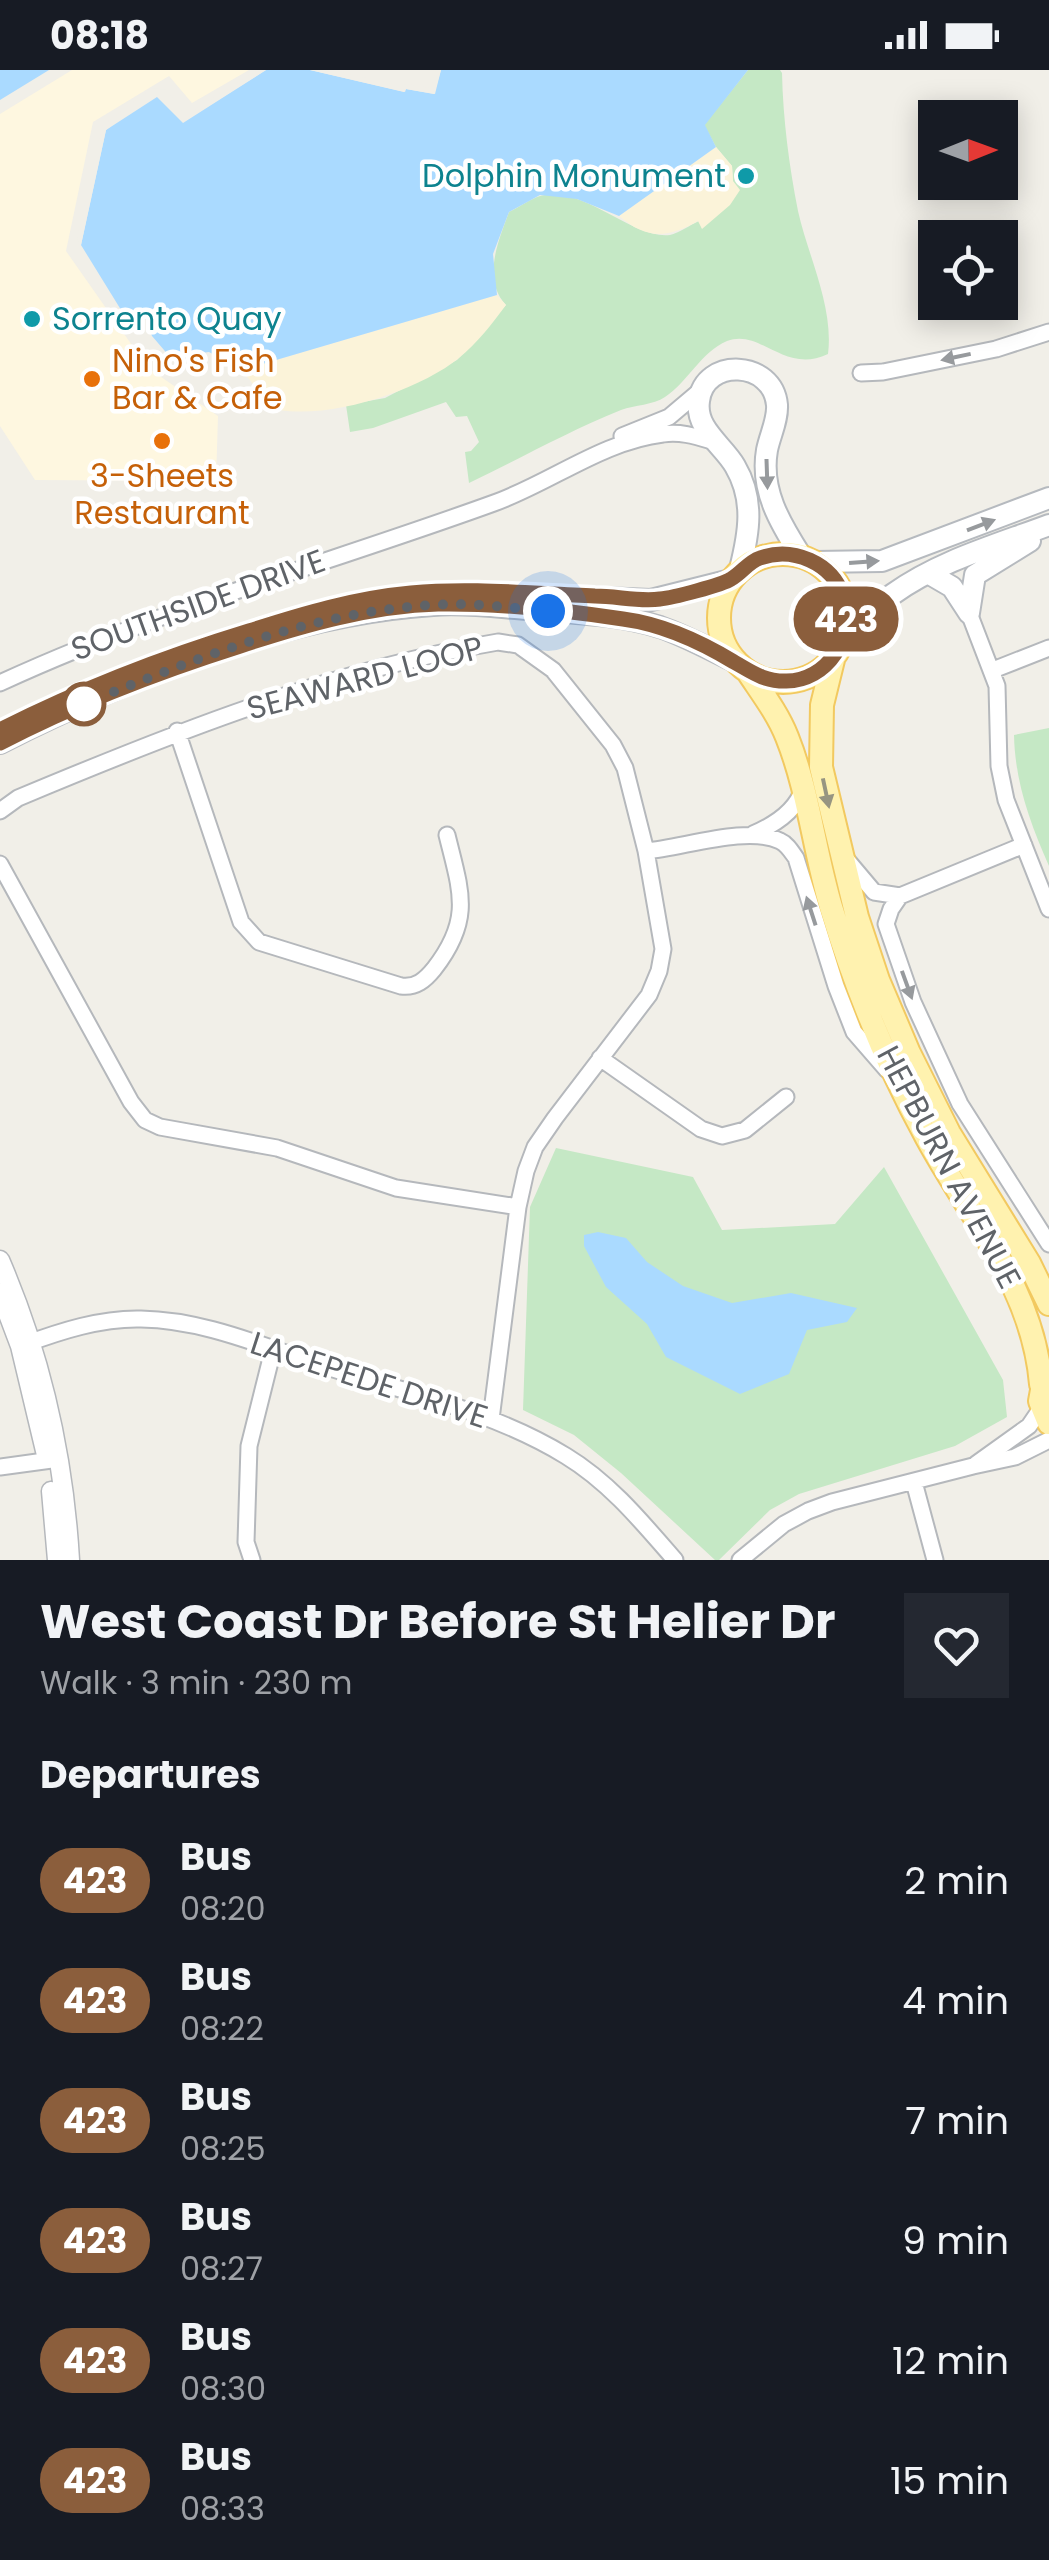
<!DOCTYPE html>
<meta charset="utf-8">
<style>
:root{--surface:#171b24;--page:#242831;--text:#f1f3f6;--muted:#9ea1a6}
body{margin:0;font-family:Poppins,sans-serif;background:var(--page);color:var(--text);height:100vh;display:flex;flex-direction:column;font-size:38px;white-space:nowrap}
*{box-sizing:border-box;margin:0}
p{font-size:32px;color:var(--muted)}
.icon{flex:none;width:55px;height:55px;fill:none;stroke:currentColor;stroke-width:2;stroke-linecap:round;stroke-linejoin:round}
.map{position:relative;height:1490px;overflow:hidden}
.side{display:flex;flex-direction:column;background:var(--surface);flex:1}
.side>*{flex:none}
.badge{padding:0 20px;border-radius:32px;font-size:35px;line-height:65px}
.needle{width:65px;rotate:89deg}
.fabs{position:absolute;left:918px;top:30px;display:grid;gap:20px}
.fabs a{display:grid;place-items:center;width:100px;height:100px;border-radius:0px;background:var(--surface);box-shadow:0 5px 25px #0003;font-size:50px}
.you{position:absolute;width:50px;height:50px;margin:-25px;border:8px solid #fff;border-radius:50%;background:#1a73e8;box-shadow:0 0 0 15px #1a73e833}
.map>.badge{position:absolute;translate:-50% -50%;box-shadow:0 0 0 5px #fff}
h2{padding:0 40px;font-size:38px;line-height:90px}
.round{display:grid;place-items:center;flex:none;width:105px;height:105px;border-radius:0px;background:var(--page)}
.headline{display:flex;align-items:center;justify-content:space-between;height:170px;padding:0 40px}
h1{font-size:48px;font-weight:700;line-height:75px}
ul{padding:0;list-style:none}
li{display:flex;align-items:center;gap:30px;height:120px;padding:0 40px}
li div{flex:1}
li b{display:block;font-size:38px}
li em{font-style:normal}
li .badge{min-width:110px;font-weight:700;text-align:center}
.status{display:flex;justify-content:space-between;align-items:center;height:70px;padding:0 50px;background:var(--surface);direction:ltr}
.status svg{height:28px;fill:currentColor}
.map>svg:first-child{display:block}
.commercial{fill:#fef7e0}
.green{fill:#c5e8c5}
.sand{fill:#fbf3d9}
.water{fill:#aadaff}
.pier{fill:#f1efe8}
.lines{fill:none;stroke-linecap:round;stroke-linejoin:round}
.minor-casing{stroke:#b5b8bc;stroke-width:19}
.tertiary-casing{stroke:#b5b8bc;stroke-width:21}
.secondary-casing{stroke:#b6babf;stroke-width:24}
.primary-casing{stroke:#f2c960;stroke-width:26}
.minor{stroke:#fff;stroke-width:15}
.tertiary{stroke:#fff;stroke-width:18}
.secondary{stroke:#fff;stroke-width:20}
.primary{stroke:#fff2af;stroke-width:22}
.oneway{fill:#979a9d}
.oneway2{fill:#979581}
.line-casing{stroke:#fff;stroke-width:22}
.line{stroke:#8b5e3c;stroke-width:15}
.walk{stroke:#5f6368;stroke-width:10;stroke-dasharray:0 18}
.culture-dot{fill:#0f9aa8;stroke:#fff;stroke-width:4}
.food-dot{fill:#e8710a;stroke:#fff;stroke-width:4}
.stop-dot{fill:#fff;stroke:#8b5e3c;stroke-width:5}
.labels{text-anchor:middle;stroke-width:9;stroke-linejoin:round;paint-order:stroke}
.culture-label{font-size:32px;fill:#0d838f;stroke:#fff;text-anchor:end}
.food-label{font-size:32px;fill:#c56008;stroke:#fff;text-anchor:start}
.street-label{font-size:32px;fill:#5f6368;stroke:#fff}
</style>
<div class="status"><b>08:18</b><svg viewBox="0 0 49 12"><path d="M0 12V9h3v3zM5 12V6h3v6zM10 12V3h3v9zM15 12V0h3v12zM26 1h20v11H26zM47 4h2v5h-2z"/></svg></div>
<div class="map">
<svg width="1049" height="1490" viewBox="0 0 1049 1490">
<rect width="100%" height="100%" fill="#f1efe8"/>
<!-- commercial -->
<path class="commercial" d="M72,0H249L192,33L169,6L93,52L66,181L148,298L218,346L216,411L35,410L0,356V44Z"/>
<!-- green -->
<path class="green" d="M748,0H780L782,3C783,49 789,95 798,141C808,186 834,237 828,284C784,305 761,258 727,271C701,282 688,312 665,327C653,335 635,335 621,340C569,361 519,389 469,413L465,382L471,381L479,372L467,346L456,347L446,332L373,358L350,362L346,335L385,328L457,290L506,235C482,209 498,172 509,142C518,138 527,131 537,127C580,111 632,170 670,165C679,163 690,155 699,151L702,158L733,111L732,96L716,77L704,55Z
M1049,658V796C1030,753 1015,712 1014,665Z
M556,1078L693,1107L722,1160L835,1154L884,1097L1003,1310L1007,1347L955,1376L799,1424L770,1440L719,1490H715L621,1403L574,1365L523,1340L530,1137Z"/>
<!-- sand -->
<path class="sand" d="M716,77L732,96L733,111L740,120L730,135L702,159L698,151C668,168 647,170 619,146Z
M497,225L506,235C492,254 478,272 459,288C416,323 313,356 261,335L252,313L242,300Z"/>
<!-- water -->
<path class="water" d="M0,0H49L0,30Z
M266,0H310L404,22L406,19L434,24L441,0H748L705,55L716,77L619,146L577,129L540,125L509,142L493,184L497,225L242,300L209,282L170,287L152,266L145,247L126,248L81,175L106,60L154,22L183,52Z
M598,1162L626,1168L647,1192L683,1216L732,1233L791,1223L857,1238L847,1252L807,1260L789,1304L740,1324L666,1287L647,1254L606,1217L584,1176V1165Z"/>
<!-- pier -->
<path class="pier" d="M257,0H266L183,53L157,27L106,60L81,175L77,169L102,56L152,18L167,20L185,46Z
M310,0H332L401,16L406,14L431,18L436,0H441L435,24L406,19L405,22Z"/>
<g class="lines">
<defs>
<path id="minor" d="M861,303L883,302L996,279L1049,262
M622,366L669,347L701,320
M969,543L997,616L999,696L1006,730L1049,839
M993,600L1049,578
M0,613C160,539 329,493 494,433C550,413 603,371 663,364C681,361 698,367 715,372
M177,661L241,852L259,872L401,916C416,918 425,910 434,899C473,849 461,822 447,765
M0,741L18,728C173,663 331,600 498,572L518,575L553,600L613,675L625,698L646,781L663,879L659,901L649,925L555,1048L535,1077L526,1101L518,1137L491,1349
M753,764C774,755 796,741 803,719
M646,781C683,778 747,755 780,771C787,774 791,781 796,788L836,916L854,962L887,1000
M847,790L874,822L900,826L1024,775
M0,794L131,1032L145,1050L160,1057L277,1078L396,1118L518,1137
M900,826L891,839L886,854L913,932L960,1034L1049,1174
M600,988L701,1059L722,1066L745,1060L786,1027
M23,1275C61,1261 101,1248 141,1249C205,1250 264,1277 324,1296C404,1322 493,1341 566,1386C609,1412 642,1452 675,1490
M976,1394L1029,1356L1042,1337
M0,1397L59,1389
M914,1412L935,1490
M252,1490L246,1472L249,1376L273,1280
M740,1490L784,1454L808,1441L832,1432L973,1396L1015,1387L1049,1370"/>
<path id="tertiary" d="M0,1190C41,1285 64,1386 70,1490
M0,1223L20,1276L46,1385
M51,1421L57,1490"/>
<path id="secondary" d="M815,492L882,491L1049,428
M740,499C749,463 755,430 735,396C723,375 695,359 699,331C704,287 773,290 777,335C778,350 770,365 767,380C760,420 780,453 801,486
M928,503L952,517L969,543
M456,522L651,530L731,510
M969,543L975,505L1030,471
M842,572C858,556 874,538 893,524C939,491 996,475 1049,455
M0,673C128,608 289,544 433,535C468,532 505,538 539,540C579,543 622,545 660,557C686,566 711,580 736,592"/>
<path id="primary" d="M719 548a64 64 0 1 1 128 0a64 64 0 1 1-128 0Z
M834,586L822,635L821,697L857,847L878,910L909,983L949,1063L1029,1193L1049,1234
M748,602C762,623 778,644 787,667C809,722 814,781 831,837C855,916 887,995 927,1068C971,1149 1033,1218 1041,1314
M1045,1304L1040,1331L1049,1353"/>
</defs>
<!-- minor casing -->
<use href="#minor" class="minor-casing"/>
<!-- tertiary casing -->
<use href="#tertiary" class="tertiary-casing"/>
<!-- secondary casing -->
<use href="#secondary" class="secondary-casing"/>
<!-- primary casing -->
<use href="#primary" class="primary-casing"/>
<!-- minor -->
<use href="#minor" class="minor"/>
<!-- tertiary -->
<use href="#tertiary" class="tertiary"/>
<!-- secondary -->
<use href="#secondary" class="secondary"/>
<!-- primary -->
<use href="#primary" class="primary"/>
</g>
<!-- one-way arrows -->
<defs><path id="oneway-solid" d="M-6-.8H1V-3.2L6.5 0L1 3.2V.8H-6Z" transform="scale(2.5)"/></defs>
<g class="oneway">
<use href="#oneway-solid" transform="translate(956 287) rotate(168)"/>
<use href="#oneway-solid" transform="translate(767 404) rotate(88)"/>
<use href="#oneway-solid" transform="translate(981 455) rotate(-21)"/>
<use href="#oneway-solid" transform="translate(864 492) rotate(-4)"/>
<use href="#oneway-solid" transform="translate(811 841) rotate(-108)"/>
<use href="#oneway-solid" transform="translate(907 915) rotate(70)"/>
</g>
<use class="oneway2" href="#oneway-solid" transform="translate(826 723) rotate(78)"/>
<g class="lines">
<defs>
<path id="line" d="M0,660C79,620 164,587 249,561C302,544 355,528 411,523C472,517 534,524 595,526C617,526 639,532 660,529C672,528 722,515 731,509C742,503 748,492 760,488C793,476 832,493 843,526C857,566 827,612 785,611C763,611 752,602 734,592C701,572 661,554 623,549C563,540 499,533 438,534C370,536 304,555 240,576C158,602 77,633 0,673"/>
</defs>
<!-- line casing -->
<use href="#line" class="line-casing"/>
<!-- line -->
<use href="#line" class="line"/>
<!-- walk -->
<path class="walk" d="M84,634L74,638C190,591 308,542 434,535C472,532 511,538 548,541"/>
</g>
<!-- markers -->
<g class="culture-dot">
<circle cx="746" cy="106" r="10"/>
<circle cx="32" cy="249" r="10"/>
</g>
<g class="food-dot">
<circle cx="92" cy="309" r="10"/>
<circle cx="162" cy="371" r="10"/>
</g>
<circle class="stop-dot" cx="84" cy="634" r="20"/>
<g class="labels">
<!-- culture labels -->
<g class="culture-label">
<text x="726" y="117">Dolphin Monument</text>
<text x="52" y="260" text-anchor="start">Sorrento Quay</text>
</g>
<!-- food labels -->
<g class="food-label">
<text x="112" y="302">Nino's Fish<tspan x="112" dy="37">Bar &amp; Cafe</tspan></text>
<text x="162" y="417" text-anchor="middle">3-Sheets<tspan x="162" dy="37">Restaurant</tspan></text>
</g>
<!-- street labels -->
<g class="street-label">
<text transform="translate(198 535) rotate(-20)" y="11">SOUTHSIDE DRIVE</text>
<text transform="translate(365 608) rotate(-15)" y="11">SEAWARD LOOP</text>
<text transform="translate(949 1097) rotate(62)" y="11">HEPBURN AVENUE</text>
<text transform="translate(369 1310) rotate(18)" y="11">LACEPEDE DRIVE</text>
</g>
</g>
</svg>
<div class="fabs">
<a><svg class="needle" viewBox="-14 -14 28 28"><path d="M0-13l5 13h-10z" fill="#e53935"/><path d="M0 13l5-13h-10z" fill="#9ea1a6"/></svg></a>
<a><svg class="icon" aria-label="locate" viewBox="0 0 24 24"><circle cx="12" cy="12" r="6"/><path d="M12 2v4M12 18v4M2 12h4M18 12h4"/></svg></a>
</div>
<div class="you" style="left:548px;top:541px"></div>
<b class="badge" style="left:846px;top:549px;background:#8b5e3c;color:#fff">423</b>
</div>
<section class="side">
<div class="headline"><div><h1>West Coast Dr Before St Helier Dr</h1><p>Walk · 3 min · 230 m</p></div><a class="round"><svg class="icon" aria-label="heart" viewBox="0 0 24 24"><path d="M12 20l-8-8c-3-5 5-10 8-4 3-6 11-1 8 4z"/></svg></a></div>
<h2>Departures</h2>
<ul>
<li><span class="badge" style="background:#8b5e3c;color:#fff">423</span><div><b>Bus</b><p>08:20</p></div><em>2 min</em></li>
<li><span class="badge" style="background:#8b5e3c;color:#fff">423</span><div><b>Bus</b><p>08:22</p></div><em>4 min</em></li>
<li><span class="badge" style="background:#8b5e3c;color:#fff">423</span><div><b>Bus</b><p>08:25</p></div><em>7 min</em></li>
<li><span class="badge" style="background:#8b5e3c;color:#fff">423</span><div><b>Bus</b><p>08:27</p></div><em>9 min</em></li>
<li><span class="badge" style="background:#8b5e3c;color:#fff">423</span><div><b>Bus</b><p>08:30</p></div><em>12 min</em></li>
<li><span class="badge" style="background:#8b5e3c;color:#fff">423</span><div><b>Bus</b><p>08:33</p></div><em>15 min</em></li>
</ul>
</section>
